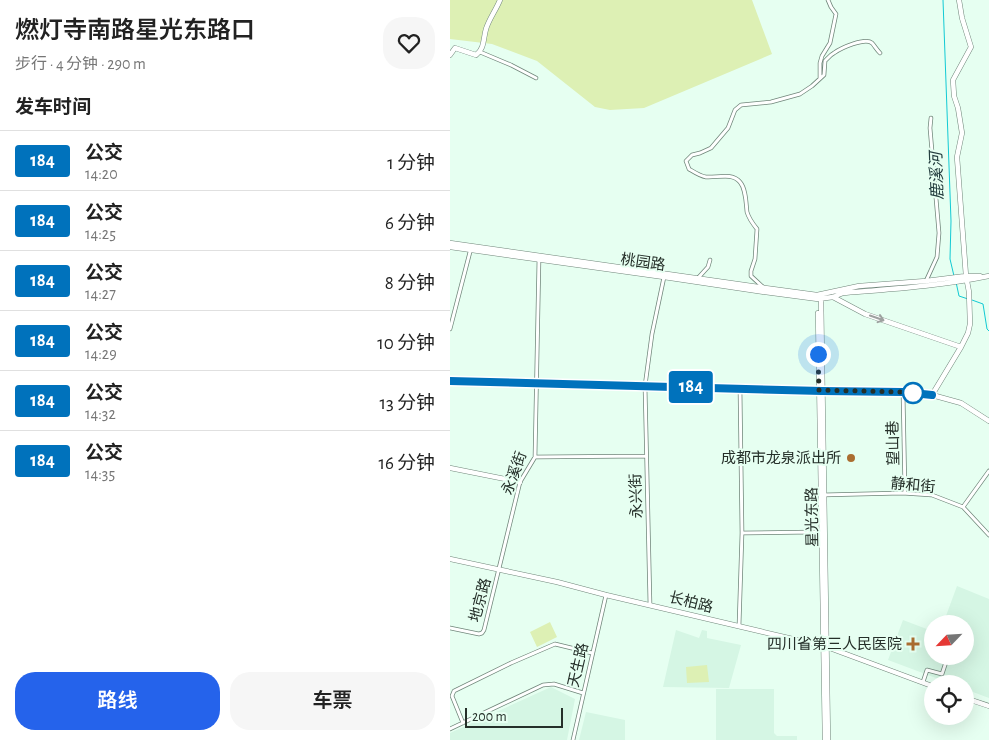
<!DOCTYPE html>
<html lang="zh">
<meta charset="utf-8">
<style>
:root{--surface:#fff;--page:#f6f6f6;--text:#222;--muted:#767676;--line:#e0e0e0;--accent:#2563eb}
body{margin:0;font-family:"Alegreya Sans","Noto Sans SC",sans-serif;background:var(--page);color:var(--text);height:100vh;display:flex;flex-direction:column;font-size:19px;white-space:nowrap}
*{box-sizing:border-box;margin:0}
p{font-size:16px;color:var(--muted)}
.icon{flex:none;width:28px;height:28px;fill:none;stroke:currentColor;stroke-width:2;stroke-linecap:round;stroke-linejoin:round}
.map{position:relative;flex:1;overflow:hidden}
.panel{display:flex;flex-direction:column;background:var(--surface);width:450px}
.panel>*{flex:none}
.badge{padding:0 10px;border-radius:4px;font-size:18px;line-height:32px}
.needle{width:32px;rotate:245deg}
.fabs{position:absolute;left:474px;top:615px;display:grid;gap:10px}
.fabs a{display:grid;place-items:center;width:50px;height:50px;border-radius:50%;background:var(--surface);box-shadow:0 5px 20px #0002;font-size:25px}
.scale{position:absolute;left:15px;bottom:12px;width:98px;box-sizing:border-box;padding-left:5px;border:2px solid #252f29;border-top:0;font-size:14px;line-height:18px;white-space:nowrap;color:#252f29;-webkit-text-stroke:4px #e6fff1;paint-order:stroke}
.you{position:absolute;width:25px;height:25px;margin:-12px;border:4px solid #fff;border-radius:50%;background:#1a73e8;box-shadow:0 0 0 8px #1a73e833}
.map>.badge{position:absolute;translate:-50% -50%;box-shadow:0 0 0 2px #fff}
h2{padding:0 15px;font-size:19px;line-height:45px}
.round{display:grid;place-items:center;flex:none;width:52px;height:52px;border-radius:20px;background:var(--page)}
.overview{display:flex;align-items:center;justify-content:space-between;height:85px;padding:0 15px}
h1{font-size:24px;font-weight:600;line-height:38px}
.primary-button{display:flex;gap:10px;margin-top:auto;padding:10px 15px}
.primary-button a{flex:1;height:58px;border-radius:20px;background:var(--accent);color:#fff;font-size:20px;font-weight:600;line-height:58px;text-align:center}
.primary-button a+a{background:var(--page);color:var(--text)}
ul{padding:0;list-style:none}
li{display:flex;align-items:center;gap:15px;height:60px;padding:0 15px;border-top:1px solid var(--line)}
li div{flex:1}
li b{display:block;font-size:19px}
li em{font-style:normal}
li .badge{min-width:55px;font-weight:700;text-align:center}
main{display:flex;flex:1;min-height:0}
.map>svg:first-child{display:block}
.built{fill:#d5f6e4}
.green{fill:#ddf0b4}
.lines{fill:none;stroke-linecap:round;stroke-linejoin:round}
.stream{stroke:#12cad4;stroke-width:1}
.street-casing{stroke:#70867a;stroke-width:4.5}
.secondary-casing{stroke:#70867a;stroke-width:5.5}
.street{stroke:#fff;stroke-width:3}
.secondary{stroke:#fff;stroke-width:4.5}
.oneway{stroke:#9da19f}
.line-casing{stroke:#fff;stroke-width:11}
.line{stroke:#0072bc;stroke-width:8}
.walk{stroke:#252f29;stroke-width:5;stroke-dasharray:0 9}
.stop-dot{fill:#fff;stroke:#0072bc;stroke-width:2.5}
.poi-dot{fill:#ab6e31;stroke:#e6fff1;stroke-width:2}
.labels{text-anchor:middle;stroke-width:4;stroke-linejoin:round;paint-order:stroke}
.street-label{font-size:15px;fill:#252f29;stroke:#e6fff1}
.poi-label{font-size:15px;fill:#252f29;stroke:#e6fff1;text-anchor:end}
.water-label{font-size:16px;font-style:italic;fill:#243e3f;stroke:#e6fff1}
</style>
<main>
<section class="panel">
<div class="overview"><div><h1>燃灯寺南路星光东路口</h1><p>步行 · 4 分钟 · 290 m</p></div><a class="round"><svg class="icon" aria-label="heart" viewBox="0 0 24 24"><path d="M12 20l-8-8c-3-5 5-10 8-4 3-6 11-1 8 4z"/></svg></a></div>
<h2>发车时间</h2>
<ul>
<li><span class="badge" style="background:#0072bc;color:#fff">184</span><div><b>公交</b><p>14:20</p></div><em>1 分钟</em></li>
<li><span class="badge" style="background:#0072bc;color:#fff">184</span><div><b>公交</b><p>14:25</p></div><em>6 分钟</em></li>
<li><span class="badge" style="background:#0072bc;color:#fff">184</span><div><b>公交</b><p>14:27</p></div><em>8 分钟</em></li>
<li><span class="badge" style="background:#0072bc;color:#fff">184</span><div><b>公交</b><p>14:29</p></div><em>10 分钟</em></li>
<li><span class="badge" style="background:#0072bc;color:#fff">184</span><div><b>公交</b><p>14:32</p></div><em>13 分钟</em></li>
<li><span class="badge" style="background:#0072bc;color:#fff">184</span><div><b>公交</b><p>14:35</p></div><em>16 分钟</em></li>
</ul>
<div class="primary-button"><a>路线</a><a>车票</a></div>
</section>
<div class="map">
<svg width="539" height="740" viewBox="0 0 539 740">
<rect width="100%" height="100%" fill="#e6fff1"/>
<!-- built -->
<path class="built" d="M507,586L539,599V698L515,689V684H502L438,660L453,620L482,631V656H515V624H493Z
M226,630L249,638L252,630L257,631V638L291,645L279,688L213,687Z
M101,687L125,699L117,740H0V733Z
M266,689H324V733L327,736H347V740H266Z
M136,712L175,720V740H129Z"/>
<!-- green -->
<path class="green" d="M0,0H302L322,54L194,108L160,110L145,107L87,61L42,44L0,39Z
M100,622L107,637L87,647L80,632Z
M257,665L259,682L237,683L236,667Z"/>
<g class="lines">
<!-- stream -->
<path class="stream" d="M493,0L501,221L500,259L504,276
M506,282L509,296L518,299
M522,300L533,304L537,329L539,331"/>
<defs>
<path id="street" d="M30,52L61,65L86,78
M370,78V63L372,56L380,43L386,14L381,7L378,0
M248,278L258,267L260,260
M476,281L487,257L489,233L480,128L481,118
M314,288L301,276V271L305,259L307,229C303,224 299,219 297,212C296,203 296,189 290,182C282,172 267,178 256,177C250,176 244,172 239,169L236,161L242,155L250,153L261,148L278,128L285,110L291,105L321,102L350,94L362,86L374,75L375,61C378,58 380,55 384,53C391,48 415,37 422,43C424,45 427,50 430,53
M0,329L21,248
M453,392L455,493
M85,457L196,456
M372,495L452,493L482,495L513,507L539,535
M513,507L539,471
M292,533L365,532L371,533
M200,605L195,386L202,334L214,277
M289,626L292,533L290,389
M0,628L29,634L32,633L34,630L70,482L85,457L89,258
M473,682L477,670L492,674L498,656
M13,723L2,696L4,691L61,663L105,644L142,653
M0,729L93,685L104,684L133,693
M123,740L156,595"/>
<path id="secondary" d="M0,55L5,48L26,55C35,48 33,39 36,29C39,19 46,10 50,0
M0,243L315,288L367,295L409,286L476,281L516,276H530
M0,247L214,277L315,292L368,299L383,297L393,293C442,289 491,286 539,276
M371,296L378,740
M383,297L415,314L511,347
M368,313L375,740
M0,381L372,391L453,392L482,395L511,403L539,421
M482,395L511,347L518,333L520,324L519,292L516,276L507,157L512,133L508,108L504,96L503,80L521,47L512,18L509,0
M0,468L70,482
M0,559L107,582L156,595L377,647L482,686
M515,698L539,706"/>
</defs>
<!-- street casing -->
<use href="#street" class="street-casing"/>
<!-- secondary casing -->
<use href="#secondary" class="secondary-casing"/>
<!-- street -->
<use href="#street" class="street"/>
<!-- secondary -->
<use href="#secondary" class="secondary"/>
</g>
<!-- one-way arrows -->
<defs><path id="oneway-shaft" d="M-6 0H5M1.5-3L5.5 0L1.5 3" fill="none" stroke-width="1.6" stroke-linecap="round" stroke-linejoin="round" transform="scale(1.25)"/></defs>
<use class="oneway" href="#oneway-shaft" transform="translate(427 318) rotate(19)"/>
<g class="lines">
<defs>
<path id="line" d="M0,381L372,391L453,392L482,395"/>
</defs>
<!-- line casing -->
<use href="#line" class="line-casing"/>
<!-- line -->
<use href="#line" class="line"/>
<!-- walk -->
<path class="walk" d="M368,354L369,390L453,392L467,393H463"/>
</g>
<!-- markers -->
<circle class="stop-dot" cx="463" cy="393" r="10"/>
<g class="poi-dot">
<circle cx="401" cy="458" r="5"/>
<path d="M460.5 636.5h5v5h5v5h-5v5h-5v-5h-5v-5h5z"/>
</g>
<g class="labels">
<!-- street labels -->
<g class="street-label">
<text transform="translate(193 262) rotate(8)" y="5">桃园路</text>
<text transform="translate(443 443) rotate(-91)" y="5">望山巷</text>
<text transform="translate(64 473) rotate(-70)" y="5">永溪街</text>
<text transform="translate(463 485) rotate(5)" y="5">静和街</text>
<text transform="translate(186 496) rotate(-92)" y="5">永兴街</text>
<text transform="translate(362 517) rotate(-91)" y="5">星光东路</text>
<text transform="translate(30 600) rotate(-75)" y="5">地京路</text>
<text transform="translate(241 602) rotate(14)" y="5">长柏路</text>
<text transform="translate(128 665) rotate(-77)" y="5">天生路</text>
</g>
<!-- poi labels -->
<g class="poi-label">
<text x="391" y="463">成都市龙泉派出所</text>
<text x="452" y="649">四川省第三人民医院</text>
</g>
<!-- water labels -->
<g class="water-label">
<text transform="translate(486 176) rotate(-92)" y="6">鹿溪河</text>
</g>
</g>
</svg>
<div class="fabs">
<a><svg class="needle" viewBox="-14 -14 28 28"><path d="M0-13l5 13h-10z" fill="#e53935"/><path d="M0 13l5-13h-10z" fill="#767676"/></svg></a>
<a><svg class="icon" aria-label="locate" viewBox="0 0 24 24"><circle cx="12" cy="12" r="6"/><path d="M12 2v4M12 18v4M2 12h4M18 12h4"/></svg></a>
</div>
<div class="scale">200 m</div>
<div class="you" style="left:368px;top:354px"></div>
<b class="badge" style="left:241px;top:387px;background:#0072bc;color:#fff">184</b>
</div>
</main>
